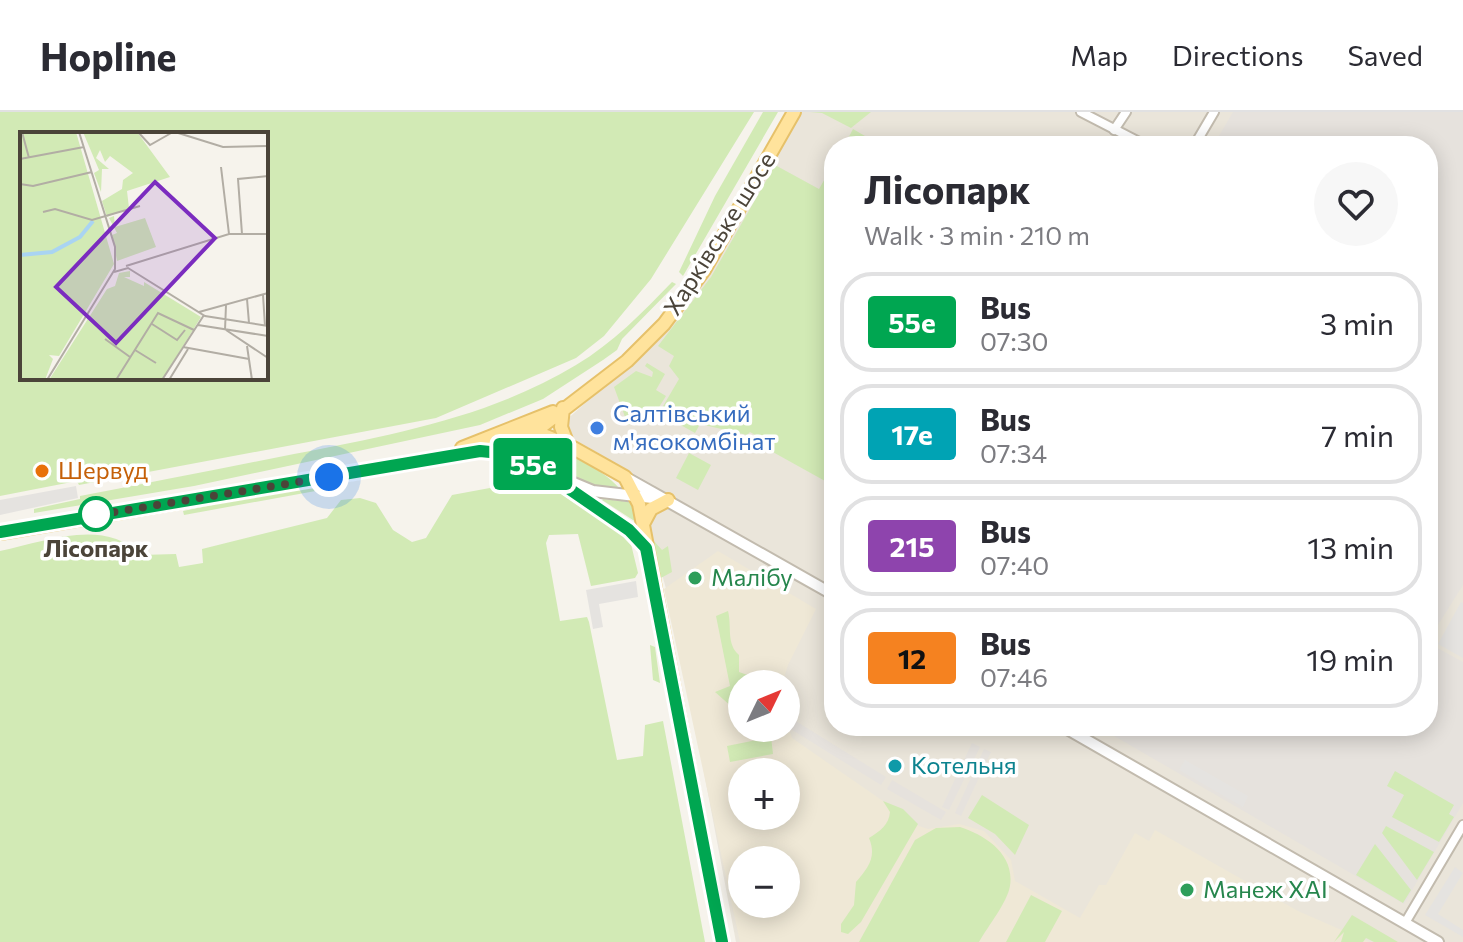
<!DOCTYPE html>
<meta charset="utf-8">
<style>
:root{--surface:#fff;--page:#f7f7f7;--text:#2b2b33;--muted:#7c7c81;--line:#e1e1e2}
body{margin:0;font-family:Commissioner,sans-serif;background:var(--page);color:var(--text);height:100vh;display:flex;flex-direction:column;font-size:30px;white-space:nowrap}
*{box-sizing:border-box;margin:0}
p{font-size:26px;color:var(--muted)}
.icon{flex:none;width:44px;height:44px;fill:none;stroke:currentColor;stroke-width:2;stroke-linecap:round;stroke-linejoin:round}
.map{position:relative;flex:1;overflow:hidden}
.drawer{position:absolute;left:824px;top:24px;width:614px;height:600px;display:flex;flex-direction:column;background:var(--surface);border-radius:32px;box-shadow:0 4px 20px #0003}
.drawer>*{flex:none}
.badge{padding:0 16px;border-radius:6px;font-size:28px;line-height:52px}
.needle{width:52px;rotate:47deg}
.fabs{position:absolute;left:728px;top:558px;display:grid;gap:16px}
.fabs a{display:grid;place-items:center;width:72px;height:72px;border-radius:50%;background:var(--surface);box-shadow:0 4px 20px #0003;font-size:40px}
.you{position:absolute;width:40px;height:40px;margin:-20px;border:6px solid #fff;border-radius:50%;background:#1a73e8;box-shadow:0 0 0 12px #1a73e833}
.map>.badge{position:absolute;translate:-50% -50%;box-shadow:0 0 0 4px #fff}
.round{display:grid;place-items:center;flex:none;width:84px;height:84px;border-radius:42px;background:var(--page)}
.overview{display:flex;align-items:center;justify-content:space-between;height:136px;padding:0 40px}
h1{font-size:38px;font-weight:700;line-height:60px}
ul{padding:0;list-style:none}
li{display:flex;align-items:center;gap:24px;height:100px;margin:0 16px 12px;padding:0 24px;border:4px solid var(--line);border-radius:32px}
li div{flex:1}
li b{display:block;font-size:30px}
li em{font-style:normal}
li .badge{min-width:88px;font-weight:700;text-align:center}
header{display:flex;align-items:center;gap:48px;box-sizing:border-box;height:112px;padding:0 40px;background:var(--surface);border-bottom:2px solid var(--line)}
header strong{font-size:38px}
nav{display:flex;gap:44px;margin-inline-start:auto;font-size:28px}
.map>svg:first-child{display:block}
.residential{fill:#eae5da;fill-rule:evenodd}
.industrial{fill:#e6e2dd}
.education{fill:#efe8d6;fill-rule:evenodd}
.green{fill:#d2eab5;fill-rule:evenodd}
.parking{fill:#e5e3e0}
.lines{fill:none;stroke-linecap:round;stroke-linejoin:round}
.minor-casing{stroke:#c2bbae;stroke-width:12}
.tertiary-casing{stroke:#c2bbae;stroke-width:14}
.primary-casing{stroke:#e6c16a;stroke-width:16}
.minor{stroke:#fff;stroke-width:8}
.tertiary{stroke:#fff;stroke-width:10}
.primary{stroke:#ffe39c;stroke-width:12}
.line-casing{stroke:#fff;stroke-width:18}
.line{stroke:#00a651;stroke-width:12}
.walk{stroke:#4b4439;stroke-width:8;stroke-dasharray:0 14.4}
.shop-dot{fill:#3f7fe0;stroke:#fff;stroke-width:3}
.food-dot{fill:#e8710a;stroke:#fff;stroke-width:3}
.stop-dot{fill:#fff;stroke:#00a651;stroke-width:4}
.leisure-dot{fill:#2e9e5b;stroke:#fff;stroke-width:3}
.culture-dot{fill:#0f9aa8;stroke:#fff;stroke-width:3}
.labels{text-anchor:middle;stroke-width:7;stroke-linejoin:round;paint-order:stroke}
.street-label{font-size:24px;fill:#4b4439;stroke:#fff}
.shop-label{font-size:24px;fill:#366cbe;stroke:#fff;text-anchor:start}
.food-label{font-size:24px;fill:#c56008;stroke:#fff;text-anchor:start}
.stop-label{font-size:24px;font-weight:bold;fill:#4b4439;stroke:#fff}
.leisure-label{font-size:24px;fill:#27864d;stroke:#fff;text-anchor:start}
.culture-label{font-size:24px;fill:#0d838f;stroke:#fff;text-anchor:start}
.inset-river{fill:none;stroke:#a9d4f2;stroke-width:4}
.inset-road{fill:none;stroke:#b2ada4;stroke-width:2}
.view{fill:#7b2cbf;fill-opacity:0.15;stroke:#7b2cbf;stroke-width:4}
.inset-edge{fill:none;stroke:#4b4439;stroke-width:4}
</style>
<header>
<strong>Hopline</strong>
<nav><a>Map</a><a>Directions</a><a>Saved</a></nav>
</header>
<div class="map">
<svg width="1463" height="830" viewBox="0 0 1463 830">
<rect width="100%" height="100%" fill="#f6f3ec"/>
<!-- residential -->
<path class="residential" d="M799,0H1463V830H736L676,512L643,395L655,374L574,327L563,311L670,215L702,171ZM834,34H1428V614H834ZM742,572H786V616H742ZM742,660H786V704H742ZM742,748H786V792H742Z"/>
<!-- industrial -->
<path class="industrial" d="M1233,0H1463V473L1428,529V34H1213Z
M1428,531L1463,550V691L1404,792L1097,614H1428Z
M794,608L886,665L881,673L789,616Z
M972,631L980,635L949,698L942,695Z
M984,637L991,640L961,704L955,701Z
M892,668L946,700L941,708L887,677Z"/>
<!-- education -->
<path class="education" d="M718,439L816,497L788,553L782,572H742V616H786V608L792,626L919,714L928,717L959,712L984,719L1011,748L1015,769L1080,806L1099,773H1106L1135,721L1149,729L1155,718L1298,799L1369,830H740L664,477ZM742,660H786V704H742ZM742,748H786V792H742Z"/>
<!-- green -->
<path class="green" d="M0,0H754L651,167L604,224L576,246L436,306L79,373L77,369L0,384ZM266,22V266H22V22Z
M763,0H778L683,164L679,160L715,84Z
M810,0H871L851,16L822,1Z
M853,17L882,34H844Z
M834,51V374L771,339L766,329L750,320L747,323L700,312L695,321L659,301L679,267L669,254L674,244L658,234L711,165L775,53L819,77Z
M672,170L676,172L622,227L617,238L603,248L543,287L480,313L194,374L34,401V397L80,387V384C152,370 223,356 294,342C391,323 490,305 576,253C613,231 642,201 672,170Z
M647,251L665,262L656,278L666,284L656,300L628,313L614,275L636,259L652,265L653,260L645,254Z
M536,331C559,333 610,361 622,380C590,375 552,361 536,331Z
M689,341L711,353L698,378L676,366Z
M539,367L630,428L638,461L635,466L591,474L578,422L549,423L546,431L560,509L587,505L589,510L617,648L643,644L645,613L663,609L705,830H0V439C45,430 104,405 141,443L176,442L179,455L203,451L202,437L327,406L341,388L360,386L376,391L393,418L412,430L426,426L452,383Z
M330,369L332,376L184,403L183,399Z
M603,387L631,390L636,410L602,388Z
M653,428L662,438L668,434L672,460L659,467Z
M728,499C732,514 726,532 739,543V560L773,572H742V593L732,595L715,580L730,574L716,504Z
M650,533L655,535L660,571L653,568Z
M771,625L773,642L730,650L727,634Z
M1395,659L1454,693L1449,702L1454,705L1439,730L1392,705L1404,683L1387,674Z
M982,683L1029,713L1015,743L995,722L968,706Z
M883,689L903,697L918,712L861,810L848,822L841,820V812L854,793L856,770C868,756 877,745 869,726C880,719 889,713 890,700Z
M1386,714L1434,740L1417,768L1382,721Z
M960,715C985,723 1015,742 1010,774C1007,791 988,814 979,830H859L915,728L936,716Z
M1375,732L1411,778L1403,791L1356,763Z
M1031,783L1062,799L1045,830H1006Z
M1352,803L1398,830H1374L1366,826L1363,830H1341L1344,820L1334,830Z"/>
<!-- parking -->
<path class="parking" d="M76,374L78,386L0,403V388Z
M636,469L638,485L599,492L603,515L593,517L586,478Z
M1461,490L1463,491V546L1438,532Z
M1185,648L1248,684L1243,695L1179,658Z
M1455,755L1463,761L1438,802L1463,818V825L1425,803Z"/>
<g class="lines">
<defs>
<path id="minor" d="M1081,0L1147,34
M1114,18L1126,0
M1194,34L1214,0
M1405,811L1463,713"/>
<path id="tertiary" d="M625,365L834,483
M569,369L593,379L661,387
M1062,614L1438,830"/>
<path id="primary" d="M563,296L561,315L568,333
M536,316L535,342L545,353
M500,322L534,319L568,333L625,365L639,392L722,830
M462,336L553,300
M493,339L520,343L629,418L646,436
M643,412L651,397L668,388
M0,421L480,339L541,315L627,249L664,212L704,158L794,0"/>
</defs>
<!-- minor casing -->
<use href="#minor" class="minor-casing"/>
<!-- tertiary casing -->
<use href="#tertiary" class="tertiary-casing"/>
<!-- primary casing -->
<use href="#primary" class="primary-casing"/>
<!-- minor -->
<use href="#minor" class="minor"/>
<!-- tertiary -->
<use href="#tertiary" class="tertiary"/>
<!-- primary -->
<use href="#primary" class="primary"/>
</g>
<g class="lines">
<defs>
<path id="line" d="M0,420L480,339L520,343L629,418L646,436L722,830"/>
</defs>
<!-- line casing -->
<use href="#line" class="line-casing"/>
<!-- line -->
<use href="#line" class="line"/>
<!-- walk -->
<path class="walk" d="M96,402L84,405L329,365"/>
</g>
<!-- markers -->
<circle class="shop-dot" cx="597" cy="316" r="8"/>
<circle class="food-dot" cx="42" cy="359" r="8"/>
<circle class="stop-dot" cx="96" cy="402" r="16"/>
<g class="leisure-dot">
<circle cx="695" cy="466" r="8"/>
<circle cx="1187" cy="778" r="8"/>
</g>
<circle class="culture-dot" cx="895" cy="654" r="8"/>
<g class="labels">
<!-- street labels -->
<g class="street-label">
<text transform="translate(720 122) rotate(-58)" y="8">Харківське шосе</text>
</g>
<!-- shop labels -->
<g class="shop-label">
<text x="613" y="310">Салтівський<tspan x="613" dy="28">м'ясокомбінат</tspan></text>
</g>
<!-- food labels -->
<g class="food-label">
<text x="58" y="367">Шервуд</text>
</g>
<!-- stop labels -->
<g class="stop-label">
<text x="96" y="445">Лісопарк</text>
</g>
<!-- leisure labels -->
<g class="leisure-label">
<text x="711" y="474">Малібу</text>
<text x="1203" y="786">Манеж ХАІ</text>
</g>
<!-- culture labels -->
<g class="culture-label">
<text x="911" y="662">Котельня</text>
</g>
</g>
<!-- overview -->
<g transform="translate(20 20)">
<rect width="248" height="248" fill="#f6f3ec"/>
<path d="M0,0H56L94,132L39,224L29,223L33,227L25,248H0ZM63,0H117L150,45L107,59L109,76L87,85L82,69L102,57L103,48L113,41L90,24L85,30L80,18L76,26L89,37H82L81,60L74,41L79,38ZM94,84L95,95L125,86L136,115L97,129L92,103L97,101L89,86ZM110,139V145H104L124,154V150L181,185L142,248H29L87,157L95,154L99,141Z" fill="#d2eab5"/>
<path class="inset-river" d="M0,123L32,120L60,105L73,89"/>
<path class="inset-road" d="M2,0L9,26M118,0L130,13L153,0M155,0L203,15L248,14M0,27L64,15M201,35L209,102M0,52L13,54L72,40M23,80L35,77L72,88L120,74M222,102L218,47L248,44M106,134L209,102H248M94,140L108,136L185,184L248,194M243,163L245,194M227,167L229,191M179,180L248,161M132,192L157,208L165,198M178,193L248,204M205,198L206,173M206,198L248,226M85,207L110,225M227,214L232,248M163,215L229,227M115,218L136,231M27,248L95,137V115L59,0M96,248L138,181L174,198M142,248L184,183M149,248L168,217"/>
<path class="view" d="M135,50L195,106L96,211L36,155Z"/>
<rect width="248" height="248" class="inset-edge"/>
</g>
</svg>
<div class="fabs">
<a><svg class="needle" viewBox="-14 -14 28 28"><path d="M0-13l5 13h-10z" fill="#e53935"/><path d="M0 13l5-13h-10z" fill="#7c7c81"/></svg></a>
<a>+</a>
<a>−</a>
</div>
<div class="you" style="left:329px;top:365px"></div>
<b class="badge" style="left:533px;top:352px;background:#00a651;color:#fff">55е</b>
<section class="drawer">
<div class="overview"><div><h1>Лісопарк</h1><p>Walk · 3 min · 210 m</p></div><a class="round"><svg class="icon" aria-label="heart" viewBox="0 0 24 24"><path d="M12 20l-8-8c-3-5 5-10 8-4 3-6 11-1 8 4z"/></svg></a></div>
<ul>
<li><span class="badge" style="background:#00a651;color:#fff">55е</span><div><b>Bus</b><p>07:30</p></div><em>3 min</em></li>
<li><span class="badge" style="background:#00a3b4;color:#fff">17е</span><div><b>Bus</b><p>07:34</p></div><em>7 min</em></li>
<li><span class="badge" style="background:#8e44ad;color:#fff">215</span><div><b>Bus</b><p>07:40</p></div><em>13 min</em></li>
<li><span class="badge" style="background:#f58220;color:#111">12</span><div><b>Bus</b><p>07:46</p></div><em>19 min</em></li>
</ul>
</section>
</div>
